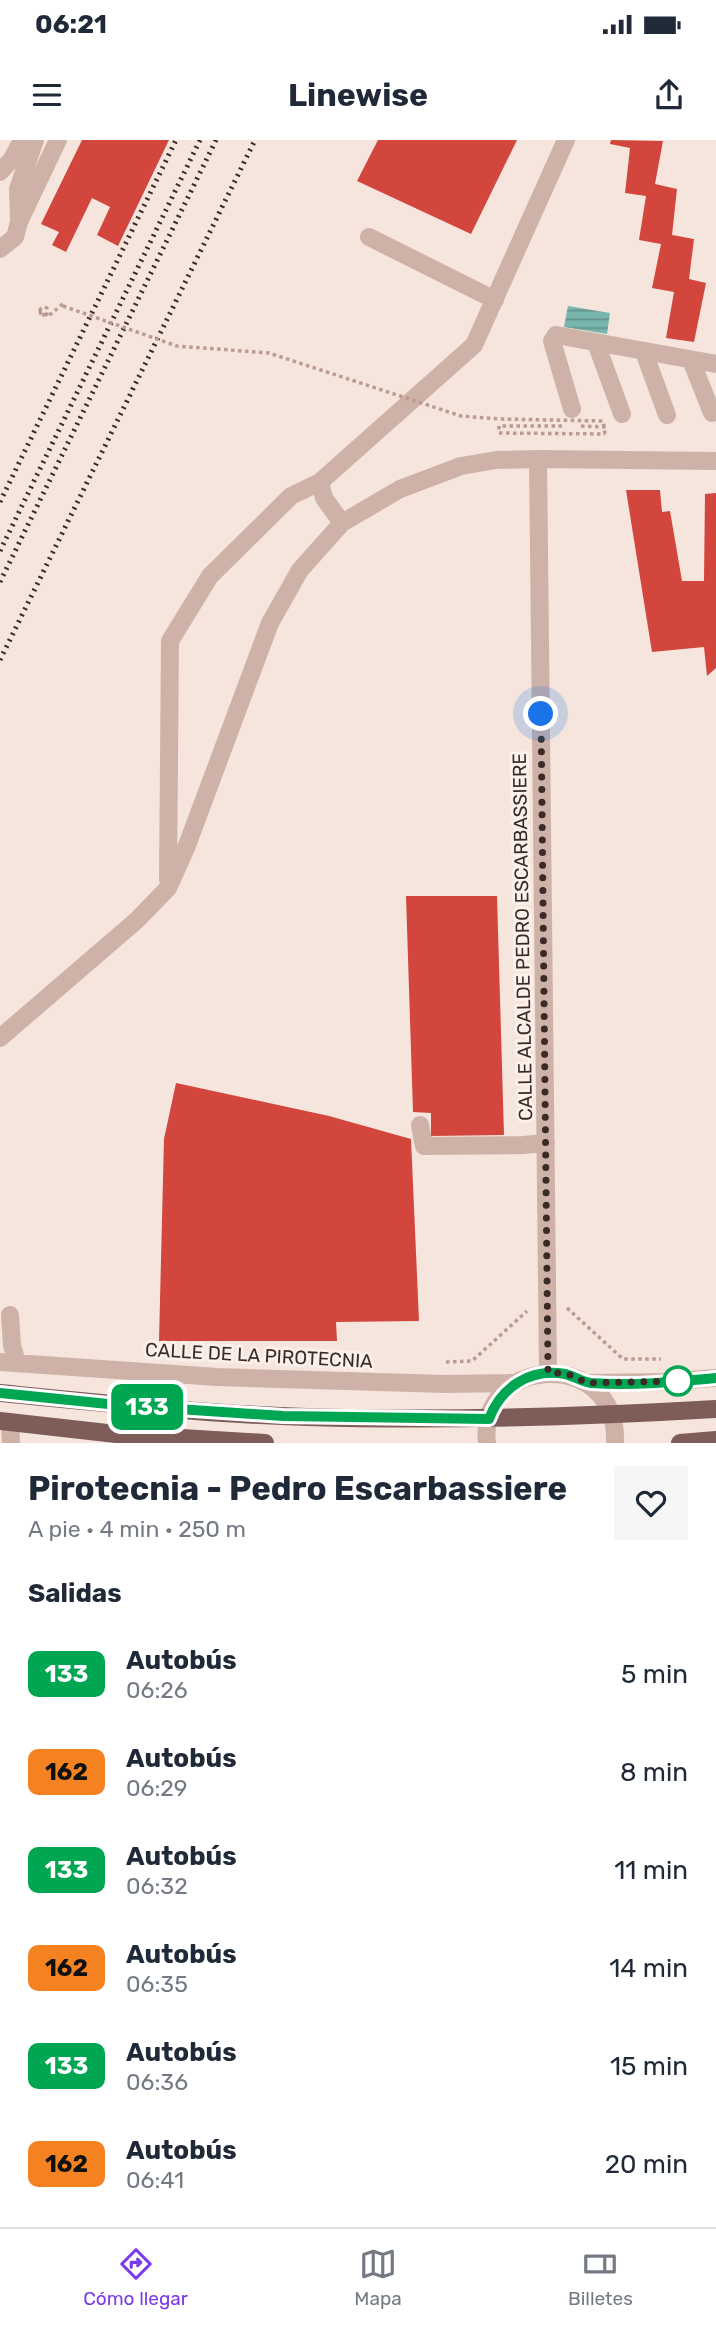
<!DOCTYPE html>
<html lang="es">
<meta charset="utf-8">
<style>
:root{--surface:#fff;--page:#f6f6f7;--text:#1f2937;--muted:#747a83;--line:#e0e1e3;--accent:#7c3aed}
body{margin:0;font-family:Rubik,sans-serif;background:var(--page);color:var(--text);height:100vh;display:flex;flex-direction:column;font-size:26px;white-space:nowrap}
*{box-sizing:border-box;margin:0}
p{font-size:23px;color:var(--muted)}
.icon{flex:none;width:38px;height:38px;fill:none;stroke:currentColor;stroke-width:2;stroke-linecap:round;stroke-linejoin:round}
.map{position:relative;height:1303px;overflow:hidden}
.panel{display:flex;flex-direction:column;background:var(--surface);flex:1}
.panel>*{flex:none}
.badge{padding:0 14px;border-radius:10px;font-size:24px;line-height:46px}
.you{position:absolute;width:35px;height:35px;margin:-18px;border:5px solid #fff;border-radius:50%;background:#1a73e8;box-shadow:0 0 0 10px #1a73e833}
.map>.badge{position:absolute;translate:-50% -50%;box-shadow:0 0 0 4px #fff}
h2{padding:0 28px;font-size:26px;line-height:63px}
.round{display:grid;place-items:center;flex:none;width:74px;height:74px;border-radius:0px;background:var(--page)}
.head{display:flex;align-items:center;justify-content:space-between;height:119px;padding:0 28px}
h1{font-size:33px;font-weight:700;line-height:52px}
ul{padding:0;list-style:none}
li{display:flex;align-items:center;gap:21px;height:98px;padding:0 28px}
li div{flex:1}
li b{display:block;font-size:26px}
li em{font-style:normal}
li .badge{min-width:77px;font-weight:700;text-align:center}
.status{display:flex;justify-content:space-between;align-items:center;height:49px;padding:0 35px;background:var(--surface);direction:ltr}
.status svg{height:19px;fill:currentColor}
header{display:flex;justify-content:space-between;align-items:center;height:91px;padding:0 28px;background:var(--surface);font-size:32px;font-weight:700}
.dock{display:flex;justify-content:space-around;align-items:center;height:98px;border-top:2px solid var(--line);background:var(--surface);font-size:19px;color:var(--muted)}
.dock a{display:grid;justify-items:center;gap:4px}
.dock .on{color:var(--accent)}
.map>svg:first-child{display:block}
.water{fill:url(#water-rules)}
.building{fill:#d2463e}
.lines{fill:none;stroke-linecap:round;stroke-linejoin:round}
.path{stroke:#bb9b91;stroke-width:3.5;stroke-dasharray:3.5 3.5;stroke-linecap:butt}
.minor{stroke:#cfb2a7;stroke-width:18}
.major{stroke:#7e5d58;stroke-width:18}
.rail{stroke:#3a2b28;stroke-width:5;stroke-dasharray:2 5;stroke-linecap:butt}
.path-bridge{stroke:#bb9b91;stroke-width:3.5;stroke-dasharray:3.5 3.5;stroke-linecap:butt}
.line-casing{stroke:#fff;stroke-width:16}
.line{stroke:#00a651;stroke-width:10}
.walk{stroke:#3a2b28;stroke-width:7;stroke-dasharray:0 12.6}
.stop-dot{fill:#fff;stroke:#00a651;stroke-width:3.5}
.labels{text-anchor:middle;stroke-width:6;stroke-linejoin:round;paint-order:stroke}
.street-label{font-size:19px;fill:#3a2b28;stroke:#fcf0ea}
</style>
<div class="status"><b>06:21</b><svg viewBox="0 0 49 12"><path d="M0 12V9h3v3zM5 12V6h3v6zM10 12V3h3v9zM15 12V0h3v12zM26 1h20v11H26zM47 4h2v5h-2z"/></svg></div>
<header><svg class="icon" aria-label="menu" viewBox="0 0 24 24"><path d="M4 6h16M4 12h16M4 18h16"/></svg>Linewise<svg class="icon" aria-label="share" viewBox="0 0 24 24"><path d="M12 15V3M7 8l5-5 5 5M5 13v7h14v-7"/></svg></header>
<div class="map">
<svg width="716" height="1303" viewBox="0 0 716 1303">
<defs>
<pattern id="water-rules" width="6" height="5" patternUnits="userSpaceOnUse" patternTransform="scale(1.75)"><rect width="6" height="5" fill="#78b5ac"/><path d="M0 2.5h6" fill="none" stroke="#63938c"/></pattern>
</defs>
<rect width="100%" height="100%" fill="#f5e5dd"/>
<!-- water -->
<path class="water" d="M568,166L610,173L607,194L564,187Z"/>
<!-- building -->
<path class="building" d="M82,0H169L118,106L97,95L110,67L92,58L66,112L52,105L59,92L41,84Z
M378,0H517L471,94L357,41Z
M611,0L663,1L655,44L677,49L672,95L694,99L689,139L706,143L694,202L666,198L674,152L652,148L661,104L639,100L646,56L625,53L630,8L610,4Z
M626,350H660L662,372L670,371L682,441H704L705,354L716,353V528L707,536L704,507L652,512Z
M406,756H497L504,995L431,996V973L413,972Z
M176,943L329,976L411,999L419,1181L336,1182L337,1201H159L164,999Z"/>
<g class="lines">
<!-- path -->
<path class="path" d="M40 171a4 4 0 1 1 8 0a4 4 0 1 1-8 0Z
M42,175L51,174L65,162
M562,286H499V293L605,294
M581,286L608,287
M567,1168L623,1219H661
M446,1222L472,1221L527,1171"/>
<!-- minor -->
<path class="minor" d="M0,32L12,19L22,0
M19,78L18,49L35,0
M369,97L495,160
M0,109L15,97L19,82L58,0
M596,203L622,274
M644,212L667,275
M691,220L712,273
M572,269L552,201L556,195L716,224
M538,319L548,1232
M342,383L324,358L320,342L474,205L566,0
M168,740L170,501L210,436L291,356L320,342
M0,898L137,780L168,748L186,708L270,483L300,430L342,383L400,349L461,326L496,320L538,319L716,321
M420,985L424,1006L523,1005L546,1003
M10,1175L12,1205L17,1223
M0,1222L217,1237L445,1244L516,1243
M587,1243L662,1242L716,1238
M10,1282L11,1303
M487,1303C477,1215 619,1207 615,1303"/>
<!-- major -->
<path class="major" d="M0,1253C102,1263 205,1274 307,1277C444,1281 580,1277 716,1269
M0,1281L116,1294L265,1303
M680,1303L716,1300"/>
<!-- rail -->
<path class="rail" d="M0,362L176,0
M0,411L200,0
M0,442L216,0
M0,520L255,0"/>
<!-- path-bridge -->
<path class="path-bridge" d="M63,166L177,206L269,213L461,276L501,279L603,281L605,294"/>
</g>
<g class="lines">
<defs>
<path id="line" d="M0,1253L118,1265L283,1276L489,1279C501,1247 530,1228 565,1234C574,1236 582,1242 591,1243C632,1246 675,1242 716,1238"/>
</defs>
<!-- line casing -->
<use href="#line" class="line-casing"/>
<!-- line -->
<use href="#line" class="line"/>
<!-- walk -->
<path class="walk" d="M541,574L548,1232L568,1234L587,1243L678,1241"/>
</g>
<!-- markers -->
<circle class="stop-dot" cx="678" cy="1241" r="14"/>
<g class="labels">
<!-- street labels -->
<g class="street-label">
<text transform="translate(522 797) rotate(-91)" y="7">CALLE ALCALDE PEDRO ESCARBASSIERE</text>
<text transform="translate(259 1215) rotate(3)" y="7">CALLE DE LA PIROTECNIA</text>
</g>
</g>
</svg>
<div class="you" style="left:541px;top:574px"></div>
<b class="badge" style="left:147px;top:1267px;background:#00a651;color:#fff">133</b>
</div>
<section class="panel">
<div class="head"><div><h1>Pirotecnia - Pedro Escarbassiere</h1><p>A pie · 4 min · 250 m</p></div><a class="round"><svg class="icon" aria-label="heart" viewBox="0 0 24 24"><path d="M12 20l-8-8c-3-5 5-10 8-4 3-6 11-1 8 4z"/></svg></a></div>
<h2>Salidas</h2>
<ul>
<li><span class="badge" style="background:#00a651;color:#fff">133</span><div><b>Autobús</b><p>06:26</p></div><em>5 min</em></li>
<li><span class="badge" style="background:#f58220;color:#111">162</span><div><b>Autobús</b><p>06:29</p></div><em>8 min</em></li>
<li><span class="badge" style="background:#00a651;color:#fff">133</span><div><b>Autobús</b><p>06:32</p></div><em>11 min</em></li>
<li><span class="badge" style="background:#f58220;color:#111">162</span><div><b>Autobús</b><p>06:35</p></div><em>14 min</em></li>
<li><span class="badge" style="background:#00a651;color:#fff">133</span><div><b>Autobús</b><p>06:36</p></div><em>15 min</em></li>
<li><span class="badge" style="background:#f58220;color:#111">162</span><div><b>Autobús</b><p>06:41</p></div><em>20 min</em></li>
</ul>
</section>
<nav class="dock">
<a class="on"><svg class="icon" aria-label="directions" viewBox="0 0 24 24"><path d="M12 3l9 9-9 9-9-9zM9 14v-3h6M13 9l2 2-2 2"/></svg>Cómo llegar</a>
<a><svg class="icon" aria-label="map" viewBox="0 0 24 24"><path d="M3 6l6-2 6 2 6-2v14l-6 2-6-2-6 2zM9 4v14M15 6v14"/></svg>Mapa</a>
<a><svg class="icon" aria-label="tickets" viewBox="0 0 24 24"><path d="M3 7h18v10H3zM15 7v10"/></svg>Billetes</a>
</nav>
